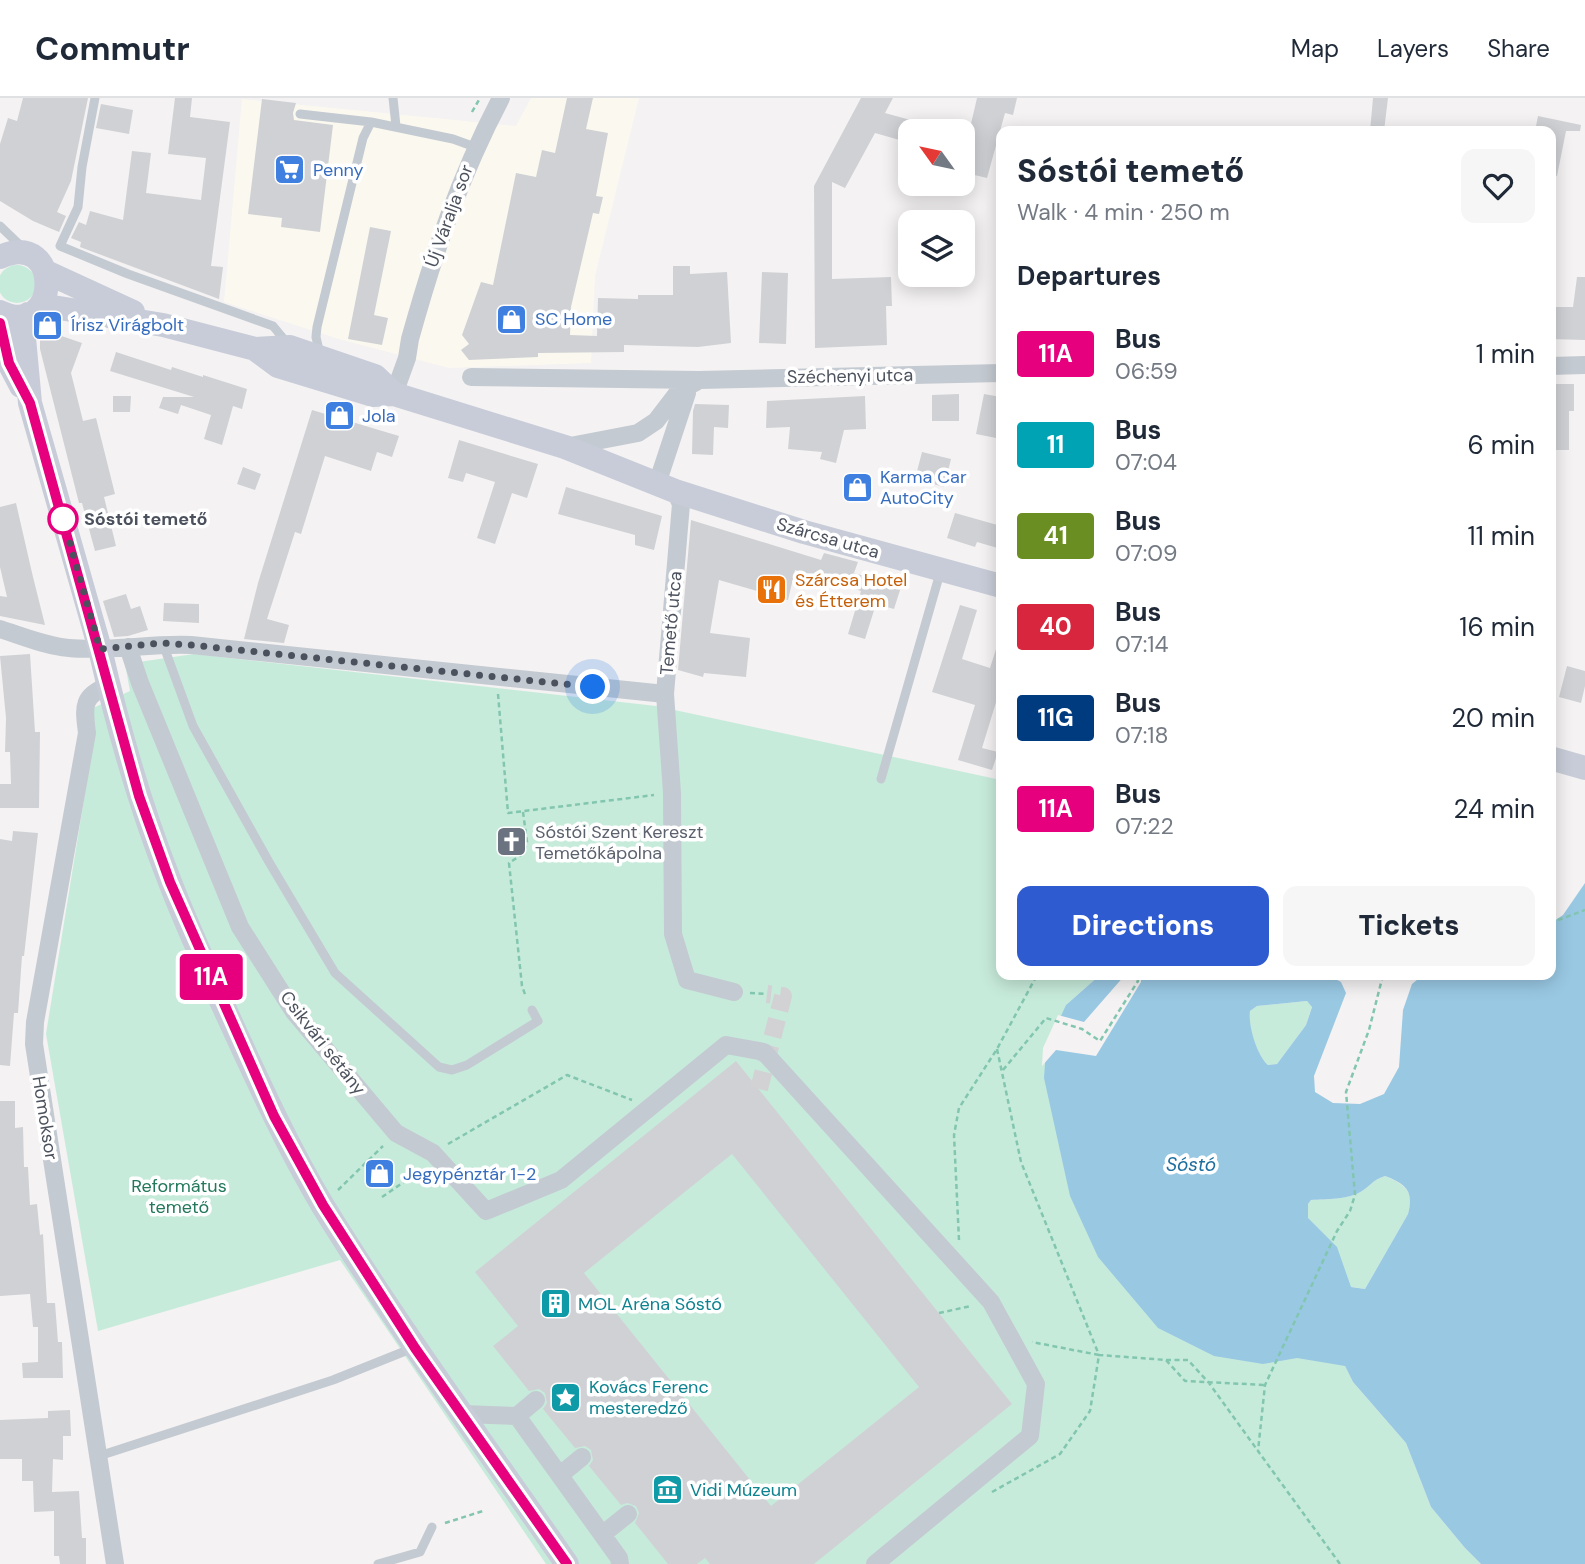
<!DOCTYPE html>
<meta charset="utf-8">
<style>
:root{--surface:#fff;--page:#f6f6f7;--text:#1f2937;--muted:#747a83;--line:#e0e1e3;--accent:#2f5bd1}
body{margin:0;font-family:"DM Sans",sans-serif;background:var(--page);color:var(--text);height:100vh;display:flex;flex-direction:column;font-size:26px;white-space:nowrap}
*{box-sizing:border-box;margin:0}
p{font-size:23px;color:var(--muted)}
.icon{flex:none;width:38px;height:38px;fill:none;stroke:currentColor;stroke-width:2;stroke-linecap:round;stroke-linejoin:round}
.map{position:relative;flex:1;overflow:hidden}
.sheet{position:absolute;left:996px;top:28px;width:560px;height:854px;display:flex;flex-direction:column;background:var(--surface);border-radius:14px;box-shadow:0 4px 18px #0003}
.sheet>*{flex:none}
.badge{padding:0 14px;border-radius:5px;font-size:24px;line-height:46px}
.needle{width:46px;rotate:303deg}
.fabs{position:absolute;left:898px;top:21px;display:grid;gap:14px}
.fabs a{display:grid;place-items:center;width:77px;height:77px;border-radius:14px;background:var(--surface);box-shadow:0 4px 18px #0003;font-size:35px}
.you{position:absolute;width:35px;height:35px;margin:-18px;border:5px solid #fff;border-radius:50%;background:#1a73e8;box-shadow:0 0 0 10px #1a73e833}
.map>.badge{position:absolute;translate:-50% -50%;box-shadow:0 0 0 4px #fff}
h2{padding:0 21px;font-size:26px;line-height:63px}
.round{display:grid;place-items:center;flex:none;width:74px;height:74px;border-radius:14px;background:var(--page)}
.summary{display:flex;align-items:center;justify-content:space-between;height:119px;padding:0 21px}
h1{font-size:33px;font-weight:800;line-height:52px}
.button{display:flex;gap:14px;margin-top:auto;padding:14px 21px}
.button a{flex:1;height:80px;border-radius:14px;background:var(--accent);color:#fff;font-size:28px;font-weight:800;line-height:80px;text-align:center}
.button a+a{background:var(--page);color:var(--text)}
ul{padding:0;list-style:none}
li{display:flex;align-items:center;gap:21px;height:91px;padding:0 21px}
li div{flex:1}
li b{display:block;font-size:26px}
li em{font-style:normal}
li .badge{min-width:77px;font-weight:700;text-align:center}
header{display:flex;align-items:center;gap:42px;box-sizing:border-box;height:98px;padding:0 35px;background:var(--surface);border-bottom:2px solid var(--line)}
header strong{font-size:33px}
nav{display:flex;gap:38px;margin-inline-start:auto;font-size:24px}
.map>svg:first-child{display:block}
.commercial{fill:#fbf9ef}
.green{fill:#c7ebdb}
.water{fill:#99c8e3;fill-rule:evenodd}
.pier{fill:#f4f2f2}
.building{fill:#d0d1d5;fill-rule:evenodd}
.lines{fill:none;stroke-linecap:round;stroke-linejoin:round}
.street-tunnel{stroke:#d2d2d4;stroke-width:18;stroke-dasharray:18 9;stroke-linecap:butt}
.path{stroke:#82c6af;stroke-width:2.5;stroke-dasharray:5 3.5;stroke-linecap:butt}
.lane{stroke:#c4cad1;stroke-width:9}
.street{stroke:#c4cad1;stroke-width:18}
.secondary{stroke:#c7ccd8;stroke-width:24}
.line-casing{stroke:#fff;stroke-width:16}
.line{stroke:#e6007e;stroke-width:10}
.walk{stroke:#4c525d;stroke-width:7;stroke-dasharray:0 12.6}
.stop-dot{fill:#fff;stroke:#e6007e;stroke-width:3.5}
.labels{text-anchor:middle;stroke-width:7;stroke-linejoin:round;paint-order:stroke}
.shop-label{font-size:18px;fill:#366cbe;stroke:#fff;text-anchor:start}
.street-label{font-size:18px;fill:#4c525d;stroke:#fff}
.stop-label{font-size:18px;font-weight:bold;fill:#4c525d;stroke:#fff;text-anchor:start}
.food-label{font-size:18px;fill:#c56008;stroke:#fff;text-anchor:start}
.worship-label{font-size:18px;fill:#5b616d;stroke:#fff;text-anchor:start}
.park-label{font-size:18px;fill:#23785b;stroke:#fff}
.culture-label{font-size:18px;fill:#0d838f;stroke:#fff;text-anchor:start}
.water-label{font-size:19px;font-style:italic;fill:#1d6e9f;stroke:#fff}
</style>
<header>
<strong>Commutr</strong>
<nav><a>Map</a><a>Layers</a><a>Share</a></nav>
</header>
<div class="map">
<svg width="1585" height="1466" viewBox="0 0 1585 1466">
<rect width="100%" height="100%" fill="#f4f2f2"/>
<!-- commercial -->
<path class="commercial" d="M531,0H639L595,178L591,265L449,270L339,241L224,204L242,1L516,28Z"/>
<!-- green -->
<path class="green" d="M-2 186a19 19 0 1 1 38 0a19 19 0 1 1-38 0Z
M194,556L656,608L1001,682V877H1100L1066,907L1299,1074L1308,1120V1106L1311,1102C1326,1101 1349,1102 1362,1093C1372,1087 1371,1083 1385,1078C1406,1087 1414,1093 1408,1116L1365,1191L1352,1189L1345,1268L1353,1284L1406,1345L1431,1409L1465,1450L1481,1466H546L340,1162L98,1233L46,936L85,695L93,610L130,593L125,566Z
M1307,903L1312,908L1306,927L1277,966L1268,967C1257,957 1247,927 1250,913L1257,908Z"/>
<!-- water -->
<path class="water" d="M1585,785V1466H1481L1465,1450L1431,1409L1406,1345L1353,1284L1345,1268L1297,1260L1263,1266L1214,1258L1158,1230L1098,1159L1070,1098L1044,980L1046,951L1066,907L1100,877H1328L1341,884L1346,895L1314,978L1315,994L1333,1005L1360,1006L1384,996L1399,969L1403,912L1412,886L1423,877H1550L1551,825L1563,817ZM1307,903L1312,909L1306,927L1277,966L1268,967C1257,957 1248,928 1250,913L1257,908ZM1385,1078C1406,1086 1414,1093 1408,1116L1365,1191L1351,1189L1337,1149L1308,1120V1106L1311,1102C1326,1101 1349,1102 1362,1093C1372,1087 1371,1083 1385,1078Z"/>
<!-- pier -->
<path class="pier" d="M1125,877H1141V884L1096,958L1056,952L1042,968L1043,950L1058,917L1084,924Z"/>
<!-- building -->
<path class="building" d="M23,0H88L71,83L57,114L66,118L59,134L33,123L0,103V46L8,20L17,23Z
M175,0H192L190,19L230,24L211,168L223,169L219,201L80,149L81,144L71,140L79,124L86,127L90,113L123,122L132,53L151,55L146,95L201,102L206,60L168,56Z
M567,0H593L586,31L608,35L596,98L603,99L599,116L593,115L571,209L570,237L597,238L598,200L638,201V197H673V168H690V176L727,174L731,245L698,249L624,247V254L538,255V259L469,262L461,252L469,246L462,237L481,184L493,187L516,75L536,79L542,52L555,55Z
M861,0H893L885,15L936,29L935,33H910V45L875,35L845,90L832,84V181L891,179L892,208H886L887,247L815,250L814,88Z
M977,0H1017L1013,17L1005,15L987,80L962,74V28L970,30Z
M1373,0H1388L1384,33H1370Z
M262,1L296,5L293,15L294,22L333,27L320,134L281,129L282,120L248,116Z
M101,6L133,12L129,36L96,30Z
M1538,18L1581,27L1580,33H1566L1557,78L1550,77V33H1535Z
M370,129L391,133L374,217L388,220L382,247L348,241Z
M762,174L788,175L786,246L759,245Z
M1577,179H1585V242L1550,241V209H1573Z
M47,233L82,245L71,275L83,323L96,320L115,396L104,399L116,448L95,453L82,405H79L40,251V236Z
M116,254L171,272L172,269L203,279V277L247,291L242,311L233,308L222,347L204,341L211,317L181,307L178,316L159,310L163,299H194L110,273Z
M1550,286H1574V313H1569V352H1550Z
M959,296V323H932V297Z
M984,296L1001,299L996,340L976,336Z
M113,298H131L130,314H113Z
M865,298L866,331L844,332L836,365L820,361L822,354L788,351L790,329L766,330L767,303Z
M695,306L729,307L728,330L714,329L713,357L692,356L693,313Z
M312,312L399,338L392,359L377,354L371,373L325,358L301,436L295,434L267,521L289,527L284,545L244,541L258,485Z
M459,342L538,366L527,400L512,395L495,446L477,440L495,384L466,375L463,384L448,380Z
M922,354L951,361L944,389L915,381Z
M243,369L261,376L255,392L237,386Z
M566,389L662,418L654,452L635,447V437L558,416Z
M16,405L33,479L45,527L0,518V498L7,499L0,469V409Z
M955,415L1001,428V451L977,444L975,449L947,440Z
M691,422L821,462L824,455L858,464L854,475L901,489L894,511L876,506L865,541L848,536L861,493L795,472L788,502L719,482L710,535L750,540L746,579L704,575L703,579L678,572Z
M126,496L131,511L140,508L148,532L128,538L114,539L103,503Z
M164,505L199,506V525L163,523Z
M960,507L977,512L962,561L990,570L998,545H1001V588L982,650L998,654L992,672L958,662L975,607L932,594Z
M30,556L35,634H40L39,710H0V686H11L10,654H5L6,620L0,558Z
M1567,568L1585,573V588L1581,605L1559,599Z
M519,732L521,754L505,755L503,733Z
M13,733L38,735L24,858H22L18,915H14L10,968L0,967V741L12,743Z
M736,963L1012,1306L814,1466H710L705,1460L697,1466H668L635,1425L639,1415L636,1408L627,1405L621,1407L589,1368L593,1362L591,1352L585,1348L575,1350L543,1311L547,1305L545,1295L539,1291L529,1293L493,1248L518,1228L475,1174ZM732,1056L919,1289L771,1408L584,1175Z
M0,1003H15V1030L23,1029L24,1069H28L30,1107L37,1106L40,1137L43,1136L47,1205H55L58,1244H62L63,1280H23L22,1265L38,1264V1229H33L30,1196L0,1198Z
M70,1312L71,1338H63V1362L53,1361L52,1394L79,1393L82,1440H86V1466H60L59,1458H54V1413L34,1414L33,1383H22V1361H0V1322L48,1320V1313Z"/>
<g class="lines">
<!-- street-tunnel -->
<path class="street-tunnel" d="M759,991L783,898L767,896"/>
<!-- path -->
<path class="path" d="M472,14L480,0
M498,596L508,715L654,697
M523,714L527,744L524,755L509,765L522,888L526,899
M1550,825L1585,812
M750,895L767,896
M997,951L1021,1064L1099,1257L1166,1262L1185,1283L1265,1287
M1003,972L1046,920L1082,931L1100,943L1138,883L1137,877
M448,1046L567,977L632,1002
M338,1092L383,1048
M382,1099L417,1075L422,1068
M959,1142L954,1037L959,1010L997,951L1037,877
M939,1215L971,1208
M1166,1262H1188L1209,1285L1258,1353
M992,1394L1060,1356L1090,1313L1099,1257L1032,1244
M445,1425L483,1413
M1340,1466L1258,1353L1265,1287L1337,1133L1350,1113L1355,1097L1346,994L1369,932L1383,877"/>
<!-- lane -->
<path class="lane" d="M95,0L82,69L78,109L60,148L128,176L273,228L287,245
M393,0L396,28
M300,16L371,24
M0,128L24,151
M320,257L316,239L317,229L363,40L371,24L453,41L475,49
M163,546L193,628L269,764L335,875L439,969L452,972L467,967L538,923L532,912
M881,681L938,482L936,475
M99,1358L333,1282L413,1250
M378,1466L420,1454L432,1429"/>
<!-- street -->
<path class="street" d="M1550,268L1585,267
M471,279L699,282L1001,275
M394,296L407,260L410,241C434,155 459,80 501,0
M565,349L638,335L656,323L679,293L696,284
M657,386L687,295
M0,531C22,538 46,548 69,550C110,554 150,545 191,547L665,596L681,406L675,393
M128,549L140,585L240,829L294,914L396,1035L433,1055L486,1113L561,1082L726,947L764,954L991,1204L1036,1286L1030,1338L875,1466
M108,588C81,598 84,610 87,635L35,924L34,946L115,1466
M665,596L672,695L673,836L687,882L734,894
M463,1316L517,1318L619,1460L620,1466
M517,1318L536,1302
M560,1377L582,1359
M603,1436L628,1416"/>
<!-- secondary -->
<path class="secondary" d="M0,159C63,130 61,243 0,214
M46,174L133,214
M41,207L163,227L255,251L290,249L375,278L394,296
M28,216L24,240L30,305L100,551C118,630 140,708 170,784C189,833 211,881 233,929C261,990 289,1051 323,1108C399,1231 485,1348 567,1466
M0,226L9,265L21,288
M255,251L278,268L373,297L394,296L565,349L675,393L804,434L1001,488
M1550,660L1585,670"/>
</g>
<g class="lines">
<defs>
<path id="line" d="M0,225L9,265L30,305L139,698L170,784L274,1018L323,1107L415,1250L567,1466"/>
</defs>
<!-- line casing -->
<use href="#line" class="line-casing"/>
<!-- line -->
<use href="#line" class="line"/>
<!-- walk -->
<path class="walk" d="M63,421L100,551L162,545L191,547L593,589"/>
</g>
<!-- icons -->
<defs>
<symbol id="supermarket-square" viewBox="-11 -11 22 22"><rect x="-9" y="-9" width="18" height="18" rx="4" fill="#3f7fe0" stroke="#fff"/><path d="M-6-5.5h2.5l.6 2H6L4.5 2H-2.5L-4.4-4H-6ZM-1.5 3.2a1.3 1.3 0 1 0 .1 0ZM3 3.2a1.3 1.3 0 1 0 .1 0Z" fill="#fff"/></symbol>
<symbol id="shop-square" viewBox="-11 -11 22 22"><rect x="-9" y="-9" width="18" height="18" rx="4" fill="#3f7fe0" stroke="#fff"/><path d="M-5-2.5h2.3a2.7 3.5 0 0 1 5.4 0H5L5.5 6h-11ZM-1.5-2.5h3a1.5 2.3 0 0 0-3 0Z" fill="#fff"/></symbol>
<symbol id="restaurant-square" viewBox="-11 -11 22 22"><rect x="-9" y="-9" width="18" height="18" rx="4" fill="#e8710a" stroke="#fff"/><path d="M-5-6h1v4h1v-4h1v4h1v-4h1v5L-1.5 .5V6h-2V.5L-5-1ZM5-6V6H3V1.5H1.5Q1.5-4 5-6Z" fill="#fff"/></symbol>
<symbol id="church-square" viewBox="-11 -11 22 22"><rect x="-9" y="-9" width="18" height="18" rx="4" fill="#6b7280" stroke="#fff"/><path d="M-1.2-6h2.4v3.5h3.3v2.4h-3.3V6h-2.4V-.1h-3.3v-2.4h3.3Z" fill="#fff"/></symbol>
<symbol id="building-square" viewBox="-11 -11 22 22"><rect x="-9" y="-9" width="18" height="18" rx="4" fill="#0f9aa8" stroke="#fff"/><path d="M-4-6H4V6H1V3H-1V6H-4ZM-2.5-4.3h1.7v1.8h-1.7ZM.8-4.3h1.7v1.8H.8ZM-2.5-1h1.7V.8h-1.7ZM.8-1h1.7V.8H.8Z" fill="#fff"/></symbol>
<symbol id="sight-square" viewBox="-11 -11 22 22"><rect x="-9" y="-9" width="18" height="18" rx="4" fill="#0f9aa8" stroke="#fff"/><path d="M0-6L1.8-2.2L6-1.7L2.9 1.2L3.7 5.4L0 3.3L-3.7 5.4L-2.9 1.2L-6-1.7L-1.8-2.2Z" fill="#fff"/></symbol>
<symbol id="museum-square" viewBox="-11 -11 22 22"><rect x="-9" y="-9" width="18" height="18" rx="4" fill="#0f9aa8" stroke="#fff"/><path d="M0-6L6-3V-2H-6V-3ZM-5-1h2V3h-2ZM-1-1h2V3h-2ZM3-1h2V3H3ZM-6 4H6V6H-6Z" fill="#fff"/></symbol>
</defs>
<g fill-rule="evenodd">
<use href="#supermarket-square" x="272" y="54" width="35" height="35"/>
<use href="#shop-square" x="494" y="204" width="35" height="35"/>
<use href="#shop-square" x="30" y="210" width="35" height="35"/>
<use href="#shop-square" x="322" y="300" width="35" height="35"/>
<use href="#shop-square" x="840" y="372" width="35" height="35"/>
<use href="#restaurant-square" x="754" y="474" width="35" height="35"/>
<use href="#church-square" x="494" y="726" width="35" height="35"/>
<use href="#shop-square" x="362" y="1058" width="35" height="35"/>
<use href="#building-square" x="538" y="1188" width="35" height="35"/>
<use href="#sight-square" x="548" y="1282" width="35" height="35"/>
<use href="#museum-square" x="650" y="1374" width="35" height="35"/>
</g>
<!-- markers -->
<circle class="stop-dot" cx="63" cy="421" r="14"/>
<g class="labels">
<!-- shop labels -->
<g class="shop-label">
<text x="313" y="78">Penny</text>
<text x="535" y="227">SC Home</text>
<text x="71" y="233">Írisz Virágbolt</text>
<text x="362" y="324">Jola</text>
<text x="880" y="385">Karma Car<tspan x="880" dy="21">AutoCity</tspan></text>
<text x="403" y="1082">Jegypénztár 1-2</text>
</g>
<!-- street labels -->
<g class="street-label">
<text transform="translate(449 118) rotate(-70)" y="6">Új Váralja sor</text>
<text transform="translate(850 278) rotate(-1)" y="6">Széchenyi utca</text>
<text transform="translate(828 440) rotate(16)" y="6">Szárcsa utca</text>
<text transform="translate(671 525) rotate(-85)" y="6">Temető utca</text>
<text transform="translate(323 945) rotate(52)" y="6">Csikvári sétány</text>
<text transform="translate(45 1020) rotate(81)" y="6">Homoksor</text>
</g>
<!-- stop labels -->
<g class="stop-label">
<text x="84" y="427">Sóstói temető</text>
</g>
<!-- food labels -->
<g class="food-label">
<text x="795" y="488">Szárcsa Hotel<tspan x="795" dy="21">és Étterem</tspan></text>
</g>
<!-- worship labels -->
<g class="worship-label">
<text x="535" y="740">Sóstói Szent Kereszt<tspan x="535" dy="21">Temetőkápolna</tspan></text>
</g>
<!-- park labels -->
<g class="park-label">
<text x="179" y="1094">Református<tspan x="179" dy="21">temető</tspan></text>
</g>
<!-- culture labels -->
<g class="culture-label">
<text x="578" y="1212">MOL Aréna Sóstó</text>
<text x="589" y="1295">Kovács Ferenc<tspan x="589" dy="21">mesteredző</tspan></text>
<text x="690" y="1398">Vidi Múzeum</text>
</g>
<!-- water labels -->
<g class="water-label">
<text x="1191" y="1073">Sóstó</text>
</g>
</g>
</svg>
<div class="fabs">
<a><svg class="needle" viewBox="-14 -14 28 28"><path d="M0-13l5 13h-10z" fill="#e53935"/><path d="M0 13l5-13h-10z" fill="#747a83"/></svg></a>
<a><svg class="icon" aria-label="layers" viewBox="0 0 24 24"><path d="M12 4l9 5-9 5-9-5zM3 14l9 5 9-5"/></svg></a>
</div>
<div class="you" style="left:593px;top:589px"></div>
<b class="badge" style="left:211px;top:879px;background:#e6007e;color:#fff">11A</b>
<section class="sheet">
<div class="summary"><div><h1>Sóstói temető</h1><p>Walk · 4 min · 250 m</p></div><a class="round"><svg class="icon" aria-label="heart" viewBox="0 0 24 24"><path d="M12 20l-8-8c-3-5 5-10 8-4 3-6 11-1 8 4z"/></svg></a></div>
<h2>Departures</h2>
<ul>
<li><span class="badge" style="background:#e6007e;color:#fff">11A</span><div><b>Bus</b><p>06:59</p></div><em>1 min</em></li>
<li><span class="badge" style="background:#00a3b4;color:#fff">11</span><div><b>Bus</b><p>07:04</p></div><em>6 min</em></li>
<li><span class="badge" style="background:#6b8e23;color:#fff">41</span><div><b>Bus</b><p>07:09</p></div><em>11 min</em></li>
<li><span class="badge" style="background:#d7263d;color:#fff">40</span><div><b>Bus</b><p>07:14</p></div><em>16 min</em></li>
<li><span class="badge" style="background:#003b80;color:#fff">11G</span><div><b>Bus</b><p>07:18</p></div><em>20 min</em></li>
<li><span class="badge" style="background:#e6007e;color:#fff">11A</span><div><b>Bus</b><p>07:22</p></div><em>24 min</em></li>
</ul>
<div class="button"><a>Directions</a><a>Tickets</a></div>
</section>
</div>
